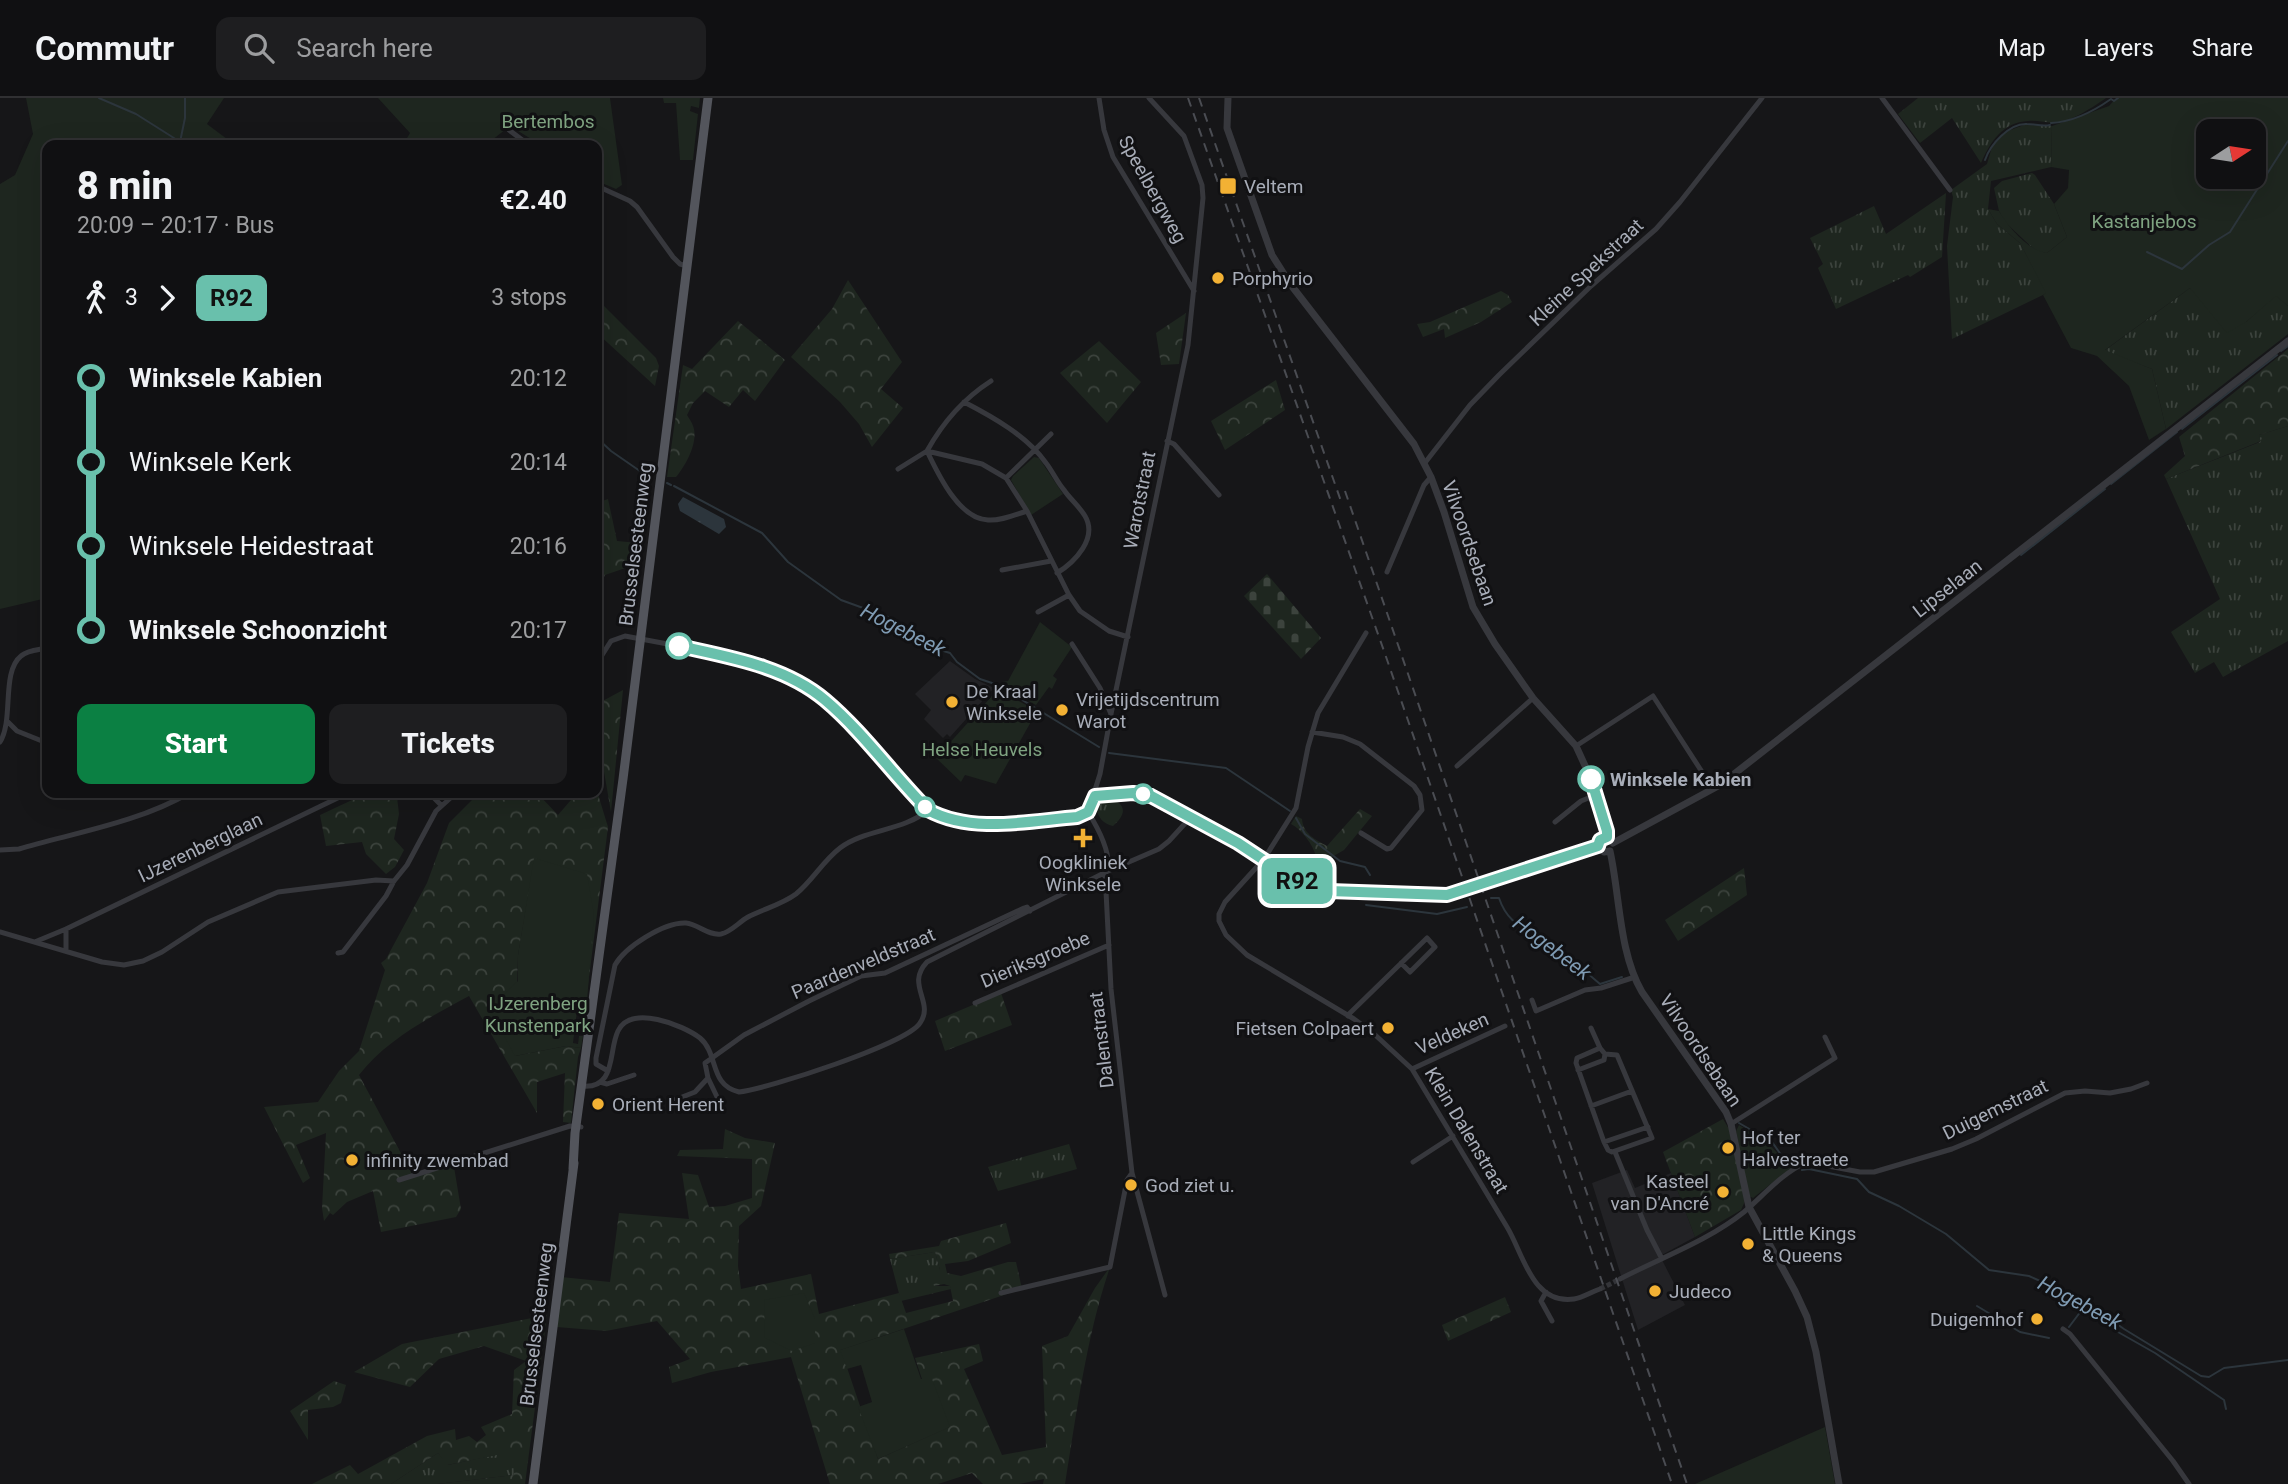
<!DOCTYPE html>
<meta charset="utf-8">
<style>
:root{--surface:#101012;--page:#1e1e20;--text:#f1f3f6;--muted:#9c9d9f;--line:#303032;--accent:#0b8043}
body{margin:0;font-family:Roboto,sans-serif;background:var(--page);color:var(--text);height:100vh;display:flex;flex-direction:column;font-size:26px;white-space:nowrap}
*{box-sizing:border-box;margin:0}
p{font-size:23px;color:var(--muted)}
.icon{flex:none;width:38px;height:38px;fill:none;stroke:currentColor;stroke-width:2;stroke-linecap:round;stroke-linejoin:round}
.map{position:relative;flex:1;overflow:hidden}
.drawer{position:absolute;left:42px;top:42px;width:560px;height:658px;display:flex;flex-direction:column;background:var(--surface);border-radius:14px;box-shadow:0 7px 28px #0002,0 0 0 2px var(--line)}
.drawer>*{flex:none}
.badge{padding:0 14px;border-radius:10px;font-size:24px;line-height:46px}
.needle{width:46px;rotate:78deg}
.buttons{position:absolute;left:2196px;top:21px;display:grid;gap:14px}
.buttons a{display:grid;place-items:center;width:70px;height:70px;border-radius:14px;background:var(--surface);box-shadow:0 7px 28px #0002,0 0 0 2px var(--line);font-size:35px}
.map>.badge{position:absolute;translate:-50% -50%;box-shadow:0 0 0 4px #fff}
.legs{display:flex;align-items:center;gap:10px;height:77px;padding:0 35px;font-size:23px}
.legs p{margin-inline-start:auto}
.head{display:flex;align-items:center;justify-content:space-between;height:119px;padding:0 35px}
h1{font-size:38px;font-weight:800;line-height:52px}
.button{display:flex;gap:14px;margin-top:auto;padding:14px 35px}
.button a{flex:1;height:80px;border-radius:14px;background:var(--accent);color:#fff;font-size:28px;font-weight:800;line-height:80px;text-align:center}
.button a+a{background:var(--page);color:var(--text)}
ul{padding:0 35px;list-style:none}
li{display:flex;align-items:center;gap:24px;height:84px;font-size:26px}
li i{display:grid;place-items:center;width:10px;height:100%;margin:0 9px;background:currentColor}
li i::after{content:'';width:18px;height:18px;margin:-9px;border:5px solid;border-radius:50%;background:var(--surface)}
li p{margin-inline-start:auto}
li:first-child i{background:linear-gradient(#0000 50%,currentColor 0)}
li:last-child i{background:linear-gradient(currentColor 50%,#0000 0)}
header{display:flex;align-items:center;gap:42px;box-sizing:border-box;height:98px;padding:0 35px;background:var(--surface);border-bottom:2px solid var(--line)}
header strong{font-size:33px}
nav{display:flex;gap:38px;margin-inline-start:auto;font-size:24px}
.search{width:490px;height:63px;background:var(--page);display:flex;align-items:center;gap:18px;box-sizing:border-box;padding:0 24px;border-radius:14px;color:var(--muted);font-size:26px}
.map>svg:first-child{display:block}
.built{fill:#222225}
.grass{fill:url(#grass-tufts)}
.forest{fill:url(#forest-crowns)}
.cemetery{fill:url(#cemetery-stones)}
.green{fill:#1e261f;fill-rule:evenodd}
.water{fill:url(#water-ripples)}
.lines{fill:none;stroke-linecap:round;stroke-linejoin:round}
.stream{stroke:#2c353c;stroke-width:2}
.minor-tunnel{stroke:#333438;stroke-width:5;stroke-dasharray:5 2.5;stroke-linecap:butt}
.minor{stroke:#37383d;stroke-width:5}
.tertiary{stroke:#37383d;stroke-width:7}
.primary{stroke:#53555c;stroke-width:9}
.rail{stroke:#4a4c52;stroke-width:2;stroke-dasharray:9 7;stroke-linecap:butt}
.line-1-casing{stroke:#fff;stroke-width:16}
.line-1{stroke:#69c0ac;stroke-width:10}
.poi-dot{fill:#f2b134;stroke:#111113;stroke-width:2.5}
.stop-1-dot{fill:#fff;stroke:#69c0ac;stroke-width:3.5}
.labels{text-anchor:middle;stroke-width:6;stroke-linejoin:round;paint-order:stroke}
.park-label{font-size:19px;fill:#7fa381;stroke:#111113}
.poi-label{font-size:19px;fill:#a8adb8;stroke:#111113;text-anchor:start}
.street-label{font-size:19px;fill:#a8adb8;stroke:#111113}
.stop-label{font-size:19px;font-weight:bold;fill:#a8adb8;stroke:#111113;text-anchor:start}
.water-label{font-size:21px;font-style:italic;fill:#7f9bb3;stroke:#111113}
</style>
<header>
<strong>Commutr</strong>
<div class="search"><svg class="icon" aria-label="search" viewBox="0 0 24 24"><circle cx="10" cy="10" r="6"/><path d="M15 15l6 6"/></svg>Search here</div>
<nav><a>Map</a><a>Layers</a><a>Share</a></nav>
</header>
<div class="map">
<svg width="2288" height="1386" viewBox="0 0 2288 1386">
<defs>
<pattern id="grass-tufts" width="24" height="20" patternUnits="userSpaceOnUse" patternTransform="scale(1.75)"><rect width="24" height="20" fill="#1e261f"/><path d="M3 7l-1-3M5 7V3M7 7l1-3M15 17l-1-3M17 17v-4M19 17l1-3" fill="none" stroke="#3c433d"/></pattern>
<pattern id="forest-crowns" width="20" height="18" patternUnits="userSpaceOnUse" patternTransform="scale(1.75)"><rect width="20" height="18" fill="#1e261f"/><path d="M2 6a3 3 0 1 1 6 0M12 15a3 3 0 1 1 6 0" fill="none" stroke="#3c433d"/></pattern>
<pattern id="cemetery-stones" width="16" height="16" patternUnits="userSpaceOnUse" patternTransform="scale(1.75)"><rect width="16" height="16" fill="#1e261f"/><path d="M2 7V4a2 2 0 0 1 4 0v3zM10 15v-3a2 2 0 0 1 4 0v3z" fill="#3c433d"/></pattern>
<pattern id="water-ripples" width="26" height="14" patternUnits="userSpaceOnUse" patternTransform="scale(1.75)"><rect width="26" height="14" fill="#2c353c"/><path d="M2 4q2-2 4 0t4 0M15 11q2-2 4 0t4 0" fill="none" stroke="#485056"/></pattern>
</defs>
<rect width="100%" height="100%" fill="#161618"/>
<!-- built -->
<path class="built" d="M950,563L975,581L994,590L950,639L947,636L943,640L924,621L931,612L915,596Z
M1627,1072L1635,1090L1671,1075L1695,1139L1660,1158L1685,1207L1638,1232L1592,1085Z"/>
<!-- grass -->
<path class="grass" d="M1918,0H2106C2093,9 2072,23 2056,25C2046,25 2037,22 2028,23C2003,24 1990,44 1981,65L1952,20L1920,45L1898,16Z
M2024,27L2052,28L2051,69L1991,83L1988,111L1997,126L2020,145L2047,195L1952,241L1947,148L1953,99L1951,92L1987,66L1992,49L2005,34Z
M2032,75L2035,77L2054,106L2067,139L2047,155L2037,154L2005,124L1999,113L1994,90L2002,83Z
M1946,95L1942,159L1910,179L1908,177L1836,211L1818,170L1823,166L1810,140L1874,108L1886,136Z
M2190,190L2246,224L2276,197L2288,208V236L2166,331L2152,271L2104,253Z
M2288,328V543L2223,579L2214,564L2195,575L2171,534L2220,501L2166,381L2260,344L2259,337Z
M1116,703C1129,711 1121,721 1113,728C1103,726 1098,719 1096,710L1103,704Z
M1069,1046L1077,1071L998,1093L988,1069Z
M935,1154L940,1172L934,1188H950L951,1191L901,1203L890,1161Z
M514,1353V1377L437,1386H391L438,1355L448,1367Z"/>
<!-- forest -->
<path class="forest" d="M848,182L902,264L881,291L903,310L872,349L859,326L840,304L791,259L832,211Z
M1501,193L1508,197L1512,204L1481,224L1445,240L1444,231L1423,239L1417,226L1430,224Z
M597,201L656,260L659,268L655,288L597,235Z
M1186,215L1179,266L1161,267L1156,235Z
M738,223L785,262L755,303L743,292L729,309L705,293L693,305L687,317C689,321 692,324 693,328C699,343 686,367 676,379H667L683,267L692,271Z
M1099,243L1141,284L1107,325L1060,275Z
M2288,251V328L2259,337L2261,343L2166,381L2164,377L2185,358L2179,339Z
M1276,282L1285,312L1225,352L1211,323Z
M608,401L617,443L638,445L634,467L605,477L597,495V405Z
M623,592L611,714L602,662L597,660V606Z
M597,693L608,729L586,903L535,760L518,857L515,958L566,948L581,950L578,959L571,1025L563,1024L565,975L537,984V1015L469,898C430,919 386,942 359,977L412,1076L452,1068L454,1069L461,1111L456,1119L381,1134L373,1093L347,1104L333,1117L330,1115L324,1123L322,1110L326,1035L296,1047L310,1080L303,1085L264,1009L318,1004L339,973L359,953L385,872L381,865L386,861L427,785L449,725L479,695H537L558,717L577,695H597Z
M367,695H388L397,699L399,716L394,741L404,752L395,769L386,776L366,756L362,744L326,748L320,717Z
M1360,711L1372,718L1344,752L1325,763L1316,759C1313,746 1302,732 1291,726L1296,718L1302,721C1303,736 1316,742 1327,748Z
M1744,770L1747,797L1678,843L1665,822Z
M1001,895L1012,927L945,953L935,923Z
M1723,1021L1729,1031L1745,1103L1741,1112L1695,1139L1663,1054Z
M725,1031L745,1040L775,1045L761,1108L739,1128L738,1168L741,1191L811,1176L819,1216L899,1195L906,1215L953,1203L950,1188L944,1186L934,1188L931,1176L940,1172L935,1154L890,1161L889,1156L939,1148L941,1143L1006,1125L1011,1145L968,1163L945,1166L947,1175L961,1178L1008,1164H1016L1022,1191L841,1252L878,1361L949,1329L922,1281L915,1260L979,1246L983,1263L964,1271L1002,1357L1046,1349L1042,1248L1068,1238L1095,1190L1110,1169C1086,1240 1077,1313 1065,1386H1043L1044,1381L1019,1386H983L972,1375L938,1386H830L791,1259L711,1274L672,1285L669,1269L690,1261L657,1223L606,1233L557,1229L561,1179L610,1184L619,1115L689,1121L682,1075L698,1077L709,1109L725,1108L752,1100V1061L677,1058L680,1052L723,1051Z
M1505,1199L1511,1214L1448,1243L1442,1227Z
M547,1217L525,1386H437L514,1377L513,1354L447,1367L438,1355L391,1386H312L350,1367L358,1376L427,1338L455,1331L456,1342L469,1338L477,1344L486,1337L481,1329L512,1316L514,1272L526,1263L484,1248L439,1261L410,1289L354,1274L402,1246Z
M334,1283L346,1287L341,1305L333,1309L308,1312V1342L290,1313Z"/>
<!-- cemetery -->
<path class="cemetery" d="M1267,476L1321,540L1301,561L1244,498Z"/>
<!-- green -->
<path class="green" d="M26,0H224L207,26L235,47H47V500L0,511V86L15,77L33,36Z
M378,0H610L622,87L616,91L597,83V47H541L510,28L492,42L497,47H473L448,40L444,47H403L410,35Z
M663,0H700L699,10L691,8L690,13L698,16L693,62H680L676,5H664Z
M2116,0H2288V208L2276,198L2246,224L2227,235L2190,190L2105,252L2152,271L2166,331L2149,342L2129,288L2097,258L2071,250L2043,197L2046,195L2020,145L1997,126L1988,111L1999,113C2008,129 2029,153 2047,155L2067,139L2054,106L2068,90L2069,72L2051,69L2052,28L2109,8ZM2208,33H2254V79H2208Z
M1034,359L1039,360L1063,396L1031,417L1011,382L1013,378Z
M1040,524L1072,549L1053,578L1057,581L1052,591L1049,589L1036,607L1014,595L1002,584L1008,583Z
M1000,589L1008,597L1037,613L996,686L965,677L961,684L936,660Z
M534,760L587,776L594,817L587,903L586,914L577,913L573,945L578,946L579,938H583L581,950L566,948L515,958L489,910L518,883V857Z
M1739,1027L1768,1045L1791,1070L1753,1100L1749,1098L1736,1033Z
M804,1195L815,1221V1245L792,1253L765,1240L764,1202Z
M904,1231L921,1281H932L950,1329L878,1361L858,1309L872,1304L861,1267L847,1271L840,1252Z
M1825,1329L1835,1386H1695Z"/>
<!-- water -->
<path class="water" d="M683,399L724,421L726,429L719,436L680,413L678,406Z"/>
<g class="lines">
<!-- stream -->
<path class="stream" d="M99,0L136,16L185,47
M2051,25C2072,24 2094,13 2111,1L2114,3L2118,0
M180,44L185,20V0
M1985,62C1990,47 2009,25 2027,26C2035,26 2042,29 2050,27
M2147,154L2182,171L2209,147L2230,134L2288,43
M2281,253L2288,248
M2182,331L2277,257
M597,340L611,353L650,380
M667,385L671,387
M2111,386L2177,334
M674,388L762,435L788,464L841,502L888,519L899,530L931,549L950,555L957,564L980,581L998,587L1099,649
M2021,457L2105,391
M1109,655L1226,670L1290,713
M1296,720L1305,736L1340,763L1365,769L1370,777
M1491,800H1499C1508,827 1526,830 1546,845C1565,857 1583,871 1600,886L1622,879
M1366,807L1437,816L1467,809
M1739,1025L1772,1044L1784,1061L1792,1067
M1802,1072L1809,1071L1857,1081L1869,1094L1899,1108L1946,1136L1989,1172L2029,1178L2083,1202L2124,1231L2201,1278L2209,1279L2224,1270L2288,1262
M1977,1208L2020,1234L2049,1240
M2069,1229L2081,1213L2155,1255L2224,1302L2226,1311"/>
<!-- minor-tunnel -->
<path class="minor-tunnel" d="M1600,1191L1620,1181"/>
<!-- minor -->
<path class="minor" d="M1099,0L1104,32L1113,59L1194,193
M1882,0L1950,92
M509,32L529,47
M597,88L630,103L637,109L673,159L680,166L687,168
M991,283C963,301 943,324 927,353C938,376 959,421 988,422C1001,423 1014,417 1027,413
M964,304C993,319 1027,338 1046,365C1053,374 1057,384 1064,392C1070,401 1079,408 1085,418C1098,440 1075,464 1057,475
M1167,343L1174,346L1219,397
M1424,366L1470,307L1499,277L1591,188L1656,131L1680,104L1762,0
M898,371L927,353L982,366L1006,380L1027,413L1069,497L1080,513L1109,533L1128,539
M1006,380L1051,336
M1002,472L1051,463
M1387,474L1424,387L1431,379
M1038,514L1069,497
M1366,535L1318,615L1308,649L1296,710L1264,761L1225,804L1219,816V823L1226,837L1247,857L1354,921L1372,934L1412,971L1507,1129C1523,1155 1532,1207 1574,1201C1582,1200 1591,1194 1600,1191
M1072,546L1100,590L1111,616
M597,565L611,543L625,538L689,550L781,576L824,601L928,712C973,736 1028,722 1077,719L1088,714
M7,623L17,633L47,645
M1312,634L1343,639L1360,646L1414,688L1420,697L1422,712L1391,750L1387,751L1361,735
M0,644C14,622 1,574 21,558C28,552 38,552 47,550
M1576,648L1653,598L1713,691
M1457,668L1533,600
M429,695L441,707
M1095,697L1133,695L1151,698L1257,756L1288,778L1329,793L1447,797L1598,748
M1088,714L1100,676L1111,616L1188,247L1203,100L1202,87L1184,38L1149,0
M1088,714C1098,730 1111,754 1108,773
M1555,724L1581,703L1596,697
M0,752L19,751C74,735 140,724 189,695
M1105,774L1111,891L1132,1075L1165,1197
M66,831L348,695
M0,834L102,864L124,867L143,863L162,854L208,824L278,794L376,782L394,783
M37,843L66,831V853
M338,855L343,854L386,798L394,783L407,767L436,713L456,695
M1532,902L1536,913L1585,892L1601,890L1635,879
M975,905L1109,847
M1348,918L1350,915L1427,840L1435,849L1410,874L1401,865
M1591,930L1600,950L1605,956L1617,957L1652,1040L1612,1054L1608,1052L1604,1044L1576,965L1577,960L1600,950
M1412,971L1505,928
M1578,972L1604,962L1605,956
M608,973L596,966V960L615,867C625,849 664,824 686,825C698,826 708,838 721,836C731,834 739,824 748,819C763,811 781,807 796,796C812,783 823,763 840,750C865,731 904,733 928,712
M600,984L607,986L634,977
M581,988C617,992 608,953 618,933C631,906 683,927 700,940C719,956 709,987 739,994C767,991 907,946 920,925C935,904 905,887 927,864L1108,773L1159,751L1169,743L1190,720
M672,1003L695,994L708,980
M719,1003L708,980L705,965L744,937L809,903L861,878L885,875L1024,810L1027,809L1030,813
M1591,1008L1632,993
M1731,1026L1835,960L1825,939
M1604,1044L1648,1029
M1615,1054L1647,1132L1661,1159
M1413,1064L1453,1038
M399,1082L570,1028L581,1029
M1620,1181C1660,1160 1708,1143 1744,1114C1764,1097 1782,1075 1807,1064L1860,1074H1874L1952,1051L1976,1041L2065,995L2085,993L2110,995L2131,991L2147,985
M1546,1194L1541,1203L1552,1223
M1001,1195L1110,1169L1127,1082L1132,1075
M2063,1231L2070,1236L2173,1363L2189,1386"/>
<!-- tertiary -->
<path class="tertiary" d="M1228,0L1227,30L1272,157L1291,187L1414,346L1431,379L1444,414L1473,509L1495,546L1533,600L1576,648L1587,672L1607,739
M1607,739L1599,742L1598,748L1604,754L1610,753
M1613,745L1720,687L2288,243
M1610,753C1620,798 1619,855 1642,894L1726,1014L1731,1026L1749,1109L1795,1193L1807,1219L1816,1254L1839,1386"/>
<!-- primary -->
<path class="primary" d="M573,1071L575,1035L623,681L708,0
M533,1386L574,1065"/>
<!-- rail -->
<path class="rail" d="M1188,0L1384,553L1672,1386
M1199,0L1342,406
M1345,393L1687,1386"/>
</g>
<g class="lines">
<defs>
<path id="line-1" d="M679,548C728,559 785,568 825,602C863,634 893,677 928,712C972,736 1029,723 1077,719L1088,714L1095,698L1133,695L1151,698L1238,745L1288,778L1329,793L1447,797L1598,748L1600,742L1607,739V733L1591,681"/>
</defs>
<!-- line-1 casing -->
<use href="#line-1" class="line-1-casing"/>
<!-- line-1 -->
<use href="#line-1" class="line-1"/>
</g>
<!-- markers -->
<g class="poi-dot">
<rect x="1219" y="79" width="18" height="18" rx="3.5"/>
<circle cx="1218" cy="180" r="7"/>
<circle cx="952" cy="604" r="7"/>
<circle cx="1062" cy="612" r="7"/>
<path d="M1079.5 729.5h7v7h7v7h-7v7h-7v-7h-7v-7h7z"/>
<circle cx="1388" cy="930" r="7"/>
<circle cx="598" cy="1006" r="7"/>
<circle cx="1728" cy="1050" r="7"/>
<circle cx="352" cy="1062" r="7"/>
<circle cx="1131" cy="1087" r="7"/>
<circle cx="1723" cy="1094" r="7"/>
<circle cx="1748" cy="1146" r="7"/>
<circle cx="1655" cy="1193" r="7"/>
<circle cx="2037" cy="1221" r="7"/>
</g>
<g class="stop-1-dot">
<circle cx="679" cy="548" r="12"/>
<circle cx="1591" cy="681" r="12"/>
<circle cx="1143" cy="696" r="9"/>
<circle cx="925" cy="709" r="9"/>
</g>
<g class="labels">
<!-- park labels -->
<g class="park-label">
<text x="548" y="30">Bertembos</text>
<text x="2144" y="130">Kastanjebos</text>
<text x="982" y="658">Helse Heuvels</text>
<text x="538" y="912">IJzerenberg<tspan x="538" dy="22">Kunstenpark</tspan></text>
</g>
<!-- poi labels -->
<g class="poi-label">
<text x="1244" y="95">Veltem</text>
<text x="1232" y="187">Porphyrio</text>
<text x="966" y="600">De Kraal<tspan x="966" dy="22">Winksele</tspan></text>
<text x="1076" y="608">Vrijetijdscentrum<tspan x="1076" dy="22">Warot</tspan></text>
<text x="1083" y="771" text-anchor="middle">Oogkliniek<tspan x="1083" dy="22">Winksele</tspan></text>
<text x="1374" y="937" text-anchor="end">Fietsen Colpaert</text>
<text x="612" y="1013">Orient Herent</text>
<text x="1742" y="1046">Hof ter<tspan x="1742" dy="22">Halvestraete</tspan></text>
<text x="366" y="1069">infinity zwembad</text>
<text x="1709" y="1090" text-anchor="end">Kasteel<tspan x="1709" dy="22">van D'Ancré</tspan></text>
<text x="1145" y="1094">God ziet u.</text>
<text x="1762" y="1142">Little Kings<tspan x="1762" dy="22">&amp; Queens</tspan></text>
<text x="1669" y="1200">Judeco</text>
<text x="2023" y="1228" text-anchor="end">Duigemhof</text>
</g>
<!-- street labels -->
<g class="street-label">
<text transform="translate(1153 91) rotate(61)" y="7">Speelbergweg</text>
<text transform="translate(1586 174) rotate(-43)" y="7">Kleine Spekstraat</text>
<text transform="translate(1139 402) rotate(-79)" y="7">Warotstraat</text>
<text transform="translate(1470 445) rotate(71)" y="7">Vilvoordsebaan</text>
<text transform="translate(635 446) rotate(-83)" y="7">Brusselsesteenweg</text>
<text transform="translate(1947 490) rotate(-38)" y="7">Lipselaan</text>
<text transform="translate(200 749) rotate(-26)" y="7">IJzerenberglaan</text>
<text transform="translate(1035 861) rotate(-23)" y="7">Dieriksgroebe</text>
<text transform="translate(863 865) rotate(-23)" y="7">Paardenveldstraat</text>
<text transform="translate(1452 935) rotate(-24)" y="7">Veldeken</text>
<text transform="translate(1101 942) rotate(-97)" y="7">Dalenstraat</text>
<text transform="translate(1701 952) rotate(56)" y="7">Vilvoordsebaan</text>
<text transform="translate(1995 1011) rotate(-26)" y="7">Duigemstraat</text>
<text transform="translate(1467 1032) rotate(59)" y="7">Klein Dalenstraat</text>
<text transform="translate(536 1226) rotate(-83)" y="7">Brusselsesteenweg</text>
</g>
<!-- stop labels -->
<g class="stop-label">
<text x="1610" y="688">Winksele Kabien</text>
</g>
<!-- water labels -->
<g class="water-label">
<text transform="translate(903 532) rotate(27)" y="7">Hogebeek</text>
<text transform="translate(1552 850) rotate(37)" y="7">Hogebeek</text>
<text transform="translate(2080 1205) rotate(28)" y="7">Hogebeek</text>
</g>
</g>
</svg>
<div class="buttons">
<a><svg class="needle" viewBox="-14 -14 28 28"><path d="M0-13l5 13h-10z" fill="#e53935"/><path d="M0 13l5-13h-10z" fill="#9c9d9f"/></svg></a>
</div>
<b class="badge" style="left:1297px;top:783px;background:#69c0ac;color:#111">R92</b>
<section class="drawer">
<div class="head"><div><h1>8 min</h1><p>20:09 – 20:17 · Bus</p></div><b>€2.40</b></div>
<div class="legs"><svg class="icon" aria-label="walk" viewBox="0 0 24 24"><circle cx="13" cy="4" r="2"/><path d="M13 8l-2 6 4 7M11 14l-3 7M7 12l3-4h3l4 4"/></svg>3<svg class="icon" aria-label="forward" viewBox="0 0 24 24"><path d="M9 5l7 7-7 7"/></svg><b class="badge" style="background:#69c0ac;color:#111">R92</b><p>3 stops</p></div>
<ul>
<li><i style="color:#69c0ac"></i><b>Winksele Kabien</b><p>20:12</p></li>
<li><i style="color:#69c0ac"></i><span>Winksele Kerk</span><p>20:14</p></li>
<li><i style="color:#69c0ac"></i><span>Winksele Heidestraat</span><p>20:16</p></li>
<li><i style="color:#69c0ac"></i><b>Winksele Schoonzicht</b><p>20:17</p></li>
</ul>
<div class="button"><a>Start</a><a>Tickets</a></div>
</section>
</div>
